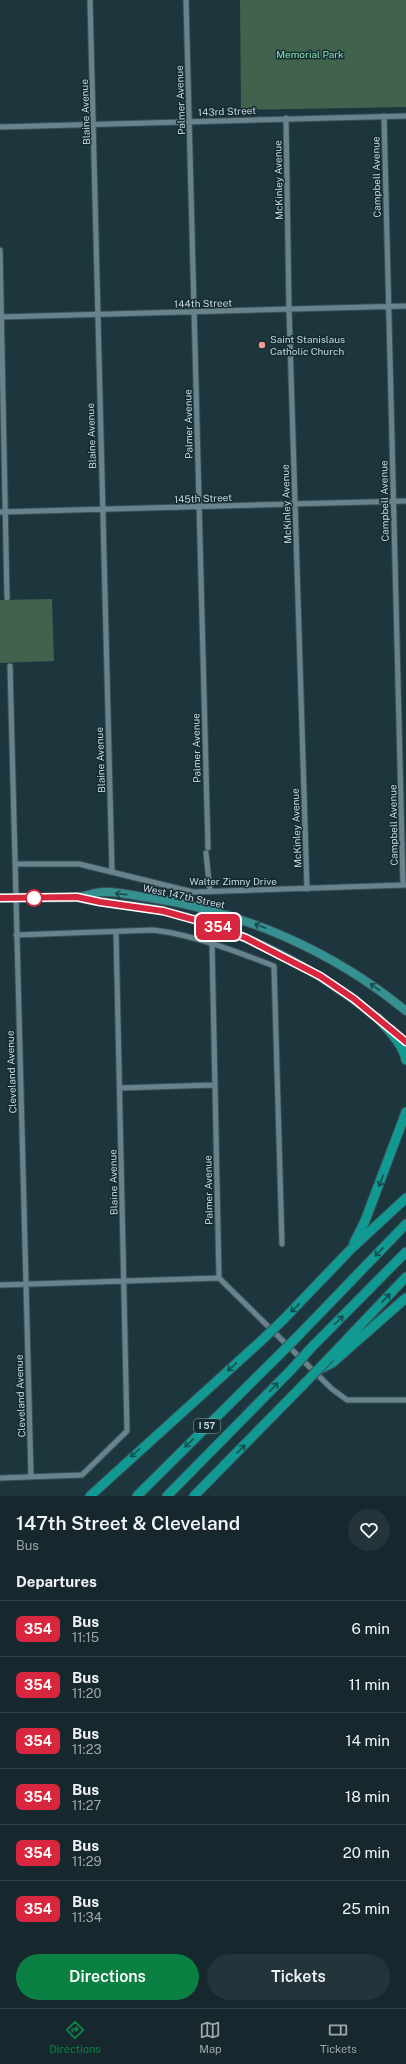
<!DOCTYPE html>
<style>
:root{--surface:#16282e;--page:#23343a;--text:#f1f3f6;--muted:#9ea6aa;--line:#35444a;--accent:#0b8043}
body{margin:0;font-family:"Public Sans",sans-serif;background:var(--page);color:var(--text);height:100vh;display:flex;flex-direction:column;font-size:15px;white-space:nowrap}
*{box-sizing:border-box;margin:0}
p{font-size:13px;color:var(--muted)}
.icon{flex:none;width:22px;height:22px;fill:none;stroke:currentColor;stroke-width:2;stroke-linecap:round;stroke-linejoin:round}
.map{position:relative;height:1496px;overflow:hidden}
.panel{display:flex;flex-direction:column;background:var(--surface);flex:1}
.panel>*{flex:none}
.badge{padding:0 8px;border-radius:6px;font-size:14px;line-height:26px}
.map>.badge{position:absolute;translate:-50% -50%;box-shadow:0 0 0 2px #fff}
h2{padding:0 16px;font-size:15px;line-height:36px}
.round{display:grid;place-items:center;flex:none;width:42px;height:42px;border-radius:21px;background:var(--page)}
.summary{display:flex;align-items:center;justify-content:space-between;height:68px;padding:0 16px}
h1{font-size:19px;font-weight:600;line-height:30px}
.button{display:flex;gap:8px;margin-top:auto;padding:8px 16px}
.button a{flex:1;height:46px;border-radius:24px;background:var(--accent);color:#fff;font-size:16px;font-weight:600;line-height:46px;text-align:center}
.button a+a{background:var(--page);color:var(--text)}
ul{padding:0;list-style:none}
li{display:flex;align-items:center;gap:12px;height:56px;padding:0 16px;border-top:1px solid var(--line)}
li div{flex:1}
li b{display:block;font-size:15px}
li em{font-style:normal}
li .badge{min-width:44px;font-weight:700;text-align:center}
.tab-bar{display:flex;justify-content:space-around;align-items:center;height:56px;border-top:1px solid var(--line);background:var(--surface);font-size:11px;color:var(--muted)}
.tab-bar a{display:grid;justify-items:center;gap:2px}
.tab-bar .on{color:var(--accent)}
.map>svg:first-child{display:block}
.green{fill:#41634e}
.lines{fill:none;stroke-linecap:round;stroke-linejoin:round}
.minor-casing{stroke:#3b5058;stroke-width:7}
.primary-casing{stroke:#3b5058;stroke-width:10}
.motorway-casing{stroke:#3b5058;stroke-width:11}
.minor{stroke:#69838c;stroke-width:5}
.primary{stroke:#349190;stroke-width:8}
.motorway{stroke:#109a92;stroke-width:9}
.motorway-bridge-casing{stroke:#3b5058;stroke-width:11;stroke-linecap:butt}
.motorway-bridge{stroke:#109a92;stroke-width:9}
.oneway{stroke:#1d4a4f}
.oneway2{stroke:#124c50}
.line-casing{stroke:#fff;stroke-width:9}
.line{stroke:#d7263d;stroke-width:6}
.poi-dot{fill:#f59c92;stroke:#132b33;stroke-width:1.5}
.stop-dot{fill:#fff;stroke:#d7263d;stroke-width:2}
.labels{text-anchor:middle;stroke-width:3;stroke-linejoin:round;paint-order:stroke}
.shield{fill:#132b33;stroke:#92a3a9;stroke-width:1}
.shield-label{font-size:9px;font-weight:bold;fill:#c9d7dc}
.park-label{font-size:10px;fill:#8be1ab;stroke:#132b33}
.street-label{font-size:10px;fill:#c9d7dc;stroke:#132b33}
.poi-label{font-size:10px;fill:#c9d7dc;stroke:#132b33;text-anchor:start}
</style>
<div class="map">
<svg width="406" height="1496" viewBox="0 0 406 1496">
<rect width="100%" height="100%" fill="#1d353d"/>
<!-- green -->
<path class="green" d="M240,0H406V107L241,110Z
M52,599L54,661L0,663V600Z"/>
<g class="lines">
<defs>
<path id="minor" d="M90,0L112,872
M186,0L208,848
M384,116L403,885
M286,118L289,309L307,889
M0,127L406,116
M0,250L7,598
M0,317L406,306
M0,512L406,501
M10,666L31,1477
M206,853L210,891
M15,864H79L193,892L405,885
M16,935L153,930C195,935 235,951 274,966L282,1244
M212,943L219,1278L332,1389L347,1400H406
M120,1088L214,1085
M0,1285L219,1278
M0,1478L82,1475L127,1431L116,932"/>
<path id="primary" d="M0,898C25,897 51,899 76,897C85,897 94,892 103,892C118,891 135,896 151,898C244,912 333,951 406,1011
M80,898C108,904 136,905 164,911C245,931 319,969 382,1022
M391,1029L406,1042"/>
<path id="motorway" d="M378,1018C389,1031 403,1044 406,1060
M354,1243L365,1221L406,1112
M283,1320L351,1249L406,1198
M299,1335L406,1224
M311,1348L406,1252
M330,1357L406,1277
M318,1370L332,1363L406,1298
M90,1496L261,1341
M137,1496L277,1357
M167,1496L291,1370
M194,1496L305,1383"/>
</defs>
<!-- minor casing -->
<use href="#minor" class="minor-casing"/>
<!-- primary casing -->
<use href="#primary" class="primary-casing"/>
<!-- motorway casing -->
<use href="#motorway" class="motorway-casing"/>
<!-- minor -->
<use href="#minor" class="minor"/>
<!-- primary -->
<use href="#primary" class="primary"/>
<!-- motorway -->
<use href="#motorway" class="motorway"/>
<defs>
<path id="motorway-bridge" d="M261,1341L283,1320
M277,1357L299,1335
M291,1370L311,1348
M305,1383L330,1357"/>
</defs>
<!-- motorway-bridge casing -->
<use href="#motorway-bridge" class="motorway-bridge-casing"/>
<!-- motorway-bridge -->
<use href="#motorway-bridge" class="motorway-bridge"/>
</g>
<!-- one-way arrows -->
<defs><path id="oneway-shaft" d="M-6 0H5M1.5-3L5.5 0L1.5 3" fill="none" stroke-width="1.6" stroke-linecap="round" stroke-linejoin="round"/></defs>
<g class="oneway">
<use href="#oneway-shaft" transform="translate(121 894) rotate(-173)"/>
<use href="#oneway-shaft" transform="translate(260 926) rotate(-160)"/>
<use href="#oneway-shaft" transform="translate(375 987) rotate(-144)"/>
</g>
<g class="oneway2">
<use href="#oneway-shaft" transform="translate(381 1181) rotate(111)"/>
<use href="#oneway-shaft" transform="translate(379 1252) rotate(134)"/>
<use href="#oneway-shaft" transform="translate(386 1298) rotate(-46)"/>
<use href="#oneway-shaft" transform="translate(295 1308) rotate(136)"/>
<use href="#oneway-shaft" transform="translate(339 1320) rotate(-45)"/>
<use href="#oneway-shaft" transform="translate(232 1367) rotate(138)"/>
<use href="#oneway-shaft" transform="translate(274 1387) rotate(-46)"/>
<use href="#oneway-shaft" transform="translate(189 1443) rotate(136)"/>
<use href="#oneway-shaft" transform="translate(241 1449) rotate(-45)"/>
<use href="#oneway-shaft" transform="translate(135 1453) rotate(138)"/>
</g>
<g class="lines">
<defs>
<path id="line" d="M0,898L77,897L100,902L163,911L206,923L246,938L320,976L354,999L406,1042"/>
</defs>
<!-- line casing -->
<use href="#line" class="line-casing"/>
<!-- line -->
<use href="#line" class="line"/>
</g>
<!-- markers -->
<circle class="poi-dot" cx="262" cy="345" r="4"/>
<circle class="stop-dot" cx="34" cy="898" r="8"/>
<g class="labels">
<!-- shield labels -->
<rect class="shield" x="194" y="1419" width="26" height="14" rx="3"/>
<g class="shield-label">
<text x="207" y="1429">I 57</text>
</g>
<!-- park labels -->
<g class="park-label">
<text x="310" y="58">Memorial Park</text>
</g>
<!-- street labels -->
<g class="street-label">
<text transform="translate(180 100) rotate(-92)" y="4">Palmer Avenue</text>
<text transform="translate(227 111) rotate(-2)" y="4">143rd Street</text>
<text transform="translate(85 112) rotate(-92)" y="4">Blaine Avenue</text>
<text transform="translate(376 177) rotate(-91)" y="4">Campbell Avenue</text>
<text transform="translate(278 180) rotate(-91)" y="4">McKinley Avenue</text>
<text transform="translate(203 303) rotate(-1)" y="4">144th Street</text>
<text transform="translate(188 424) rotate(-91)" y="4">Palmer Avenue</text>
<text transform="translate(91 436) rotate(-92)" y="4">Blaine Avenue</text>
<text transform="translate(203 498) rotate(-2)" y="4">145th Street</text>
<text transform="translate(384 501) rotate(-91)" y="4">Campbell Avenue</text>
<text transform="translate(286 504) rotate(-92)" y="4">McKinley Avenue</text>
<text transform="translate(196 748) rotate(-91)" y="4">Palmer Avenue</text>
<text transform="translate(100 760) rotate(-92)" y="4">Blaine Avenue</text>
<text transform="translate(393 825) rotate(-91)" y="4">Campbell Avenue</text>
<text transform="translate(296 828) rotate(-92)" y="4">McKinley Avenue</text>
<text x="233" y="885">Walter Zimny Drive</text>
<text transform="translate(184 896) rotate(12)" y="4">West 147th Street</text>
<text transform="translate(11 1072) rotate(-92)" y="4">Cleveland Avenue</text>
<text transform="translate(113 1182) rotate(-91)" y="4">Blaine Avenue</text>
<text transform="translate(208 1190) rotate(-91)" y="4">Palmer Avenue</text>
<text transform="translate(20 1396) rotate(-92)" y="4">Cleveland Avenue</text>
</g>
<!-- poi labels -->
<g class="poi-label">
<text x="270" y="343">Saint Stanislaus<tspan x="270" dy="12">Catholic Church</tspan></text>
</g>
</g>
</svg>
<b class="badge" style="left:218px;top:927px;background:#d7263d;color:#fff">354</b>
</div>
<section class="panel">
<div class="summary"><div><h1>147th Street &amp; Cleveland</h1><p>Bus</p></div><a class="round"><svg class="icon" aria-label="heart" viewBox="0 0 24 24"><path d="M12 20l-8-8c-3-5 5-10 8-4 3-6 11-1 8 4z"/></svg></a></div>
<h2>Departures</h2>
<ul>
<li><span class="badge" style="background:#d7263d;color:#fff">354</span><div><b>Bus</b><p>11:15</p></div><em>6 min</em></li>
<li><span class="badge" style="background:#d7263d;color:#fff">354</span><div><b>Bus</b><p>11:20</p></div><em>11 min</em></li>
<li><span class="badge" style="background:#d7263d;color:#fff">354</span><div><b>Bus</b><p>11:23</p></div><em>14 min</em></li>
<li><span class="badge" style="background:#d7263d;color:#fff">354</span><div><b>Bus</b><p>11:27</p></div><em>18 min</em></li>
<li><span class="badge" style="background:#d7263d;color:#fff">354</span><div><b>Bus</b><p>11:29</p></div><em>20 min</em></li>
<li><span class="badge" style="background:#d7263d;color:#fff">354</span><div><b>Bus</b><p>11:34</p></div><em>25 min</em></li>
</ul>
<div class="button"><a>Directions</a><a>Tickets</a></div>
</section>
<nav class="tab-bar">
<a class="on"><svg class="icon" aria-label="directions" viewBox="0 0 24 24"><path d="M12 3l9 9-9 9-9-9zM9 14v-3h6M13 9l2 2-2 2"/></svg>Directions</a>
<a><svg class="icon" aria-label="map" viewBox="0 0 24 24"><path d="M3 6l6-2 6 2 6-2v14l-6 2-6-2-6 2zM9 4v14M15 6v14"/></svg>Map</a>
<a><svg class="icon" aria-label="tickets" viewBox="0 0 24 24"><path d="M3 7h18v10H3zM15 7v10"/></svg>Tickets</a>
</nav>
